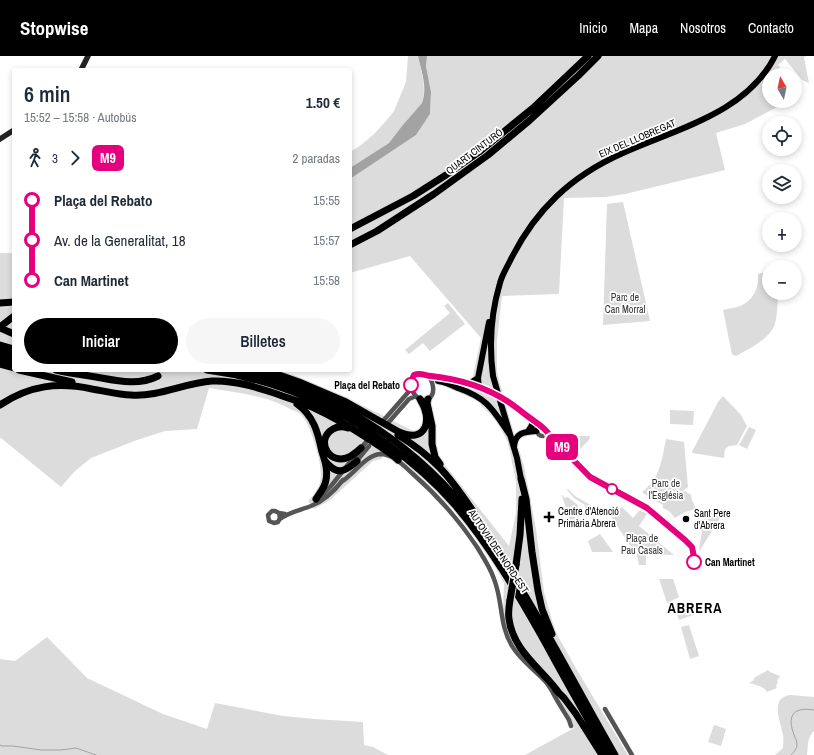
<!DOCTYPE html>
<html lang="es">
<meta charset="utf-8">
<style>
:root{--surface:#fff;--page:#f6f6f7;--text:#1f2937;--muted:#747a83;--accent:#000}
body{margin:0;font-family:"Archivo Narrow",sans-serif;background:var(--page);color:var(--text);height:100vh;display:flex;flex-direction:column;font-size:15px;white-space:nowrap}
*{box-sizing:border-box;margin:0}
p{font-size:13px;color:var(--muted)}
.icon{flex:none;width:22px;height:22px;fill:none;stroke:currentColor;stroke-width:2;stroke-linecap:round;stroke-linejoin:round}
.map{position:relative;flex:1;overflow:hidden}
.details{position:absolute;left:12px;top:12px;width:340px;height:304px;display:flex;flex-direction:column;background:var(--surface);border-radius:4px;box-shadow:0 2px 6px #0003}
.details>*{flex:none}
.badge{padding:0 8px;border-radius:6px;font-size:14px;line-height:26px}
.needle{width:26px;rotate:351deg}
.tools{position:absolute;left:762px;top:12px;display:grid;gap:8px}
.tools a{display:grid;place-items:center;width:40px;height:40px;border-radius:50%;background:var(--surface);box-shadow:0 2px 6px #0003;font-size:20px}
.map>.badge{position:absolute;translate:-50% -50%;box-shadow:0 0 0 2px #fff}
.legs{display:flex;align-items:center;gap:6px;height:44px;padding:0 12px;font-size:13px}
.legs p{margin-inline-start:auto}
.headline{display:flex;align-items:center;justify-content:space-between;height:68px;padding:0 12px}
h1{font-size:22px;font-weight:600;line-height:30px}
.button{display:flex;gap:8px;margin-top:auto;padding:8px 12px}
.button a{flex:1;height:46px;border-radius:24px;background:var(--accent);color:#fff;font-size:16px;font-weight:600;line-height:46px;text-align:center}
.button a+a{background:var(--page);color:var(--text)}
ul{padding:0 12px;list-style:none}
li{display:flex;align-items:center;gap:14px;height:40px;font-size:15px}
li i{display:grid;place-items:center;width:6px;height:100%;margin:0 5px;background:currentColor}
li i::after{content:'';width:10px;height:10px;margin:-5px;border:3px solid;border-radius:50%;background:var(--surface)}
li p{margin-inline-start:auto}
li:first-child i{background:linear-gradient(#0000 50%,currentColor 0)}
li:last-child i{background:linear-gradient(currentColor 50%,#0000 0)}
header{display:flex;align-items:center;gap:24px;box-sizing:border-box;height:56px;padding:0 20px;background:var(--accent);color:#fff}
header strong{font-size:19px}
nav{display:flex;gap:22px;margin-inline-start:auto;font-size:14px}
.map>svg:first-child{display:block}
.green{fill:#dcdcdc}
.water{fill:#a3a3a3}
.lines{fill:none;stroke-linecap:round;stroke-linejoin:round}
.stream{stroke:#a3a3a3;stroke-width:1}
.motorway-tunnel{stroke:#d9d9d9;stroke-width:7;stroke-dasharray:7 3.5;stroke-linecap:butt}
.trunk-casing{stroke:#dbdbdb;stroke-width:8}
.motorway-casing{stroke:#dbdbdb;stroke-width:9}
.tertiary{stroke:#555;stroke-width:4.5}
.secondary{stroke:#222;stroke-width:5.5}
.trunk{stroke:#000;stroke-width:6}
.motorway{stroke:#000;stroke-width:7}
.trunk-bridge-casing{stroke:#dbdbdb;stroke-width:8;stroke-linecap:butt}
.motorway-bridge-casing{stroke:#dbdbdb;stroke-width:9;stroke-linecap:butt}
.trunk-bridge{stroke:#000;stroke-width:6}
.motorway-bridge{stroke:#000;stroke-width:7}
.line-1-casing{stroke:#fff;stroke-width:9}
.line-1{stroke:#e6007e;stroke-width:6}
.stop-1-dot{fill:#fff;stroke:#e6007e;stroke-width:2}
.poi-dot{fill:#000;stroke:#fff;stroke-width:1.5}
.labels{text-anchor:middle;stroke-width:3.5;stroke-linejoin:round;paint-order:stroke}
.street-label{font-size:10px;fill:#000;stroke:#fff}
.park-label{font-size:10px;fill:#333;stroke:#fff}
.stop-label{font-size:10px;font-weight:bold;fill:#000;stroke:#fff;text-anchor:end}
.poi-label{font-size:10px;fill:#000;stroke:#fff;text-anchor:start}
.district-label{font-size:14px;font-weight:bold;letter-spacing:1px;fill:#000;stroke:#fff}
</style>
<header>
<strong>Stopwise</strong>
<nav><a>Inicio</a><a>Mapa</a><a>Nosotros</a><a>Contacto</a></nav>
</header>
<div class="map">
<svg width="814" height="699" viewBox="0 0 814 699">
<rect width="100%" height="100%" fill="#fff"/>
<!-- green -->
<path class="green" d="M408,0H418C421,15 427,32 422,47L402,70L389,87L350,112V96L361,89L374,78L386,65L394,55L406,26Z
M427,0H807L804,1L809,27L802,24L785,3L778,9L787,19H769V45H789L745,68L716,77L725,114L625,138L606,141L564,142L559,238L502,240L497,284V316L509,361L524,410L536,473L544,536L555,575L577,614L628,699H525L574,672L550,630L516,592L508,573L503,554L504,527L490,501L470,474L442,440L398,399L388,394L381,403L373,405L330,444L314,453L308,445C323,431 322,422 319,403C316,391 310,369 302,360C300,357 296,355 292,354C267,339 237,337 209,332L197,373L165,375L137,384L91,402L74,416L61,431L1,382H0V197H14V314H273L331,335L378,357L417,377L430,371L435,369L437,399L509,490L516,457V425L508,387L497,365L473,341L469,339L481,282L410,200L350,217V123L416,79L430,58L431,36L426,10Z
M623,146L650,265L603,269L607,148Z
M769,215V237H778C778,245 777,264 774,271C766,285 749,293 736,300L732,298L723,254C730,252 738,252 744,248C755,242 759,229 758,218Z
M448,247L465,268L430,295L423,287L409,298L405,294L450,257L444,250Z
M723,340L741,359L747,370L737,389L729,390L725,393L724,402L692,397V396L718,346Z
M670,354L694,355L693,369L670,368Z
M749,371L756,374L747,393L739,389Z
M580,380H590L589,384L576,397L563,383Z
M666,383L684,386L688,431L682,435H685L691,439L692,444L696,453L685,456L675,462L669,455L663,452V449L647,440L642,436C660,423 662,404 666,383Z
M568,433L575,440L594,451L599,457L595,459L594,458L582,460L581,455H585V449L574,442L567,434Z
M563,439L564,442L568,441L574,446L578,449V454L579,455L580,459L574,465L577,469L572,470L562,440Z
M622,451L633,462L640,454L647,458L639,470L674,499L646,498V509H639L637,500L610,459Z
M703,454L719,456V464L700,494H699L704,462Z
M600,478L613,496H592L588,485Z
M659,523H673L679,541L667,547Z
M678,548L680,552L683,551L685,552L697,549H699L703,554L696,558L679,564L674,550Z
M689,569L699,600L690,603L681,571Z
M47,581L87,622L163,658L207,673L215,647L283,660L315,663L363,666L364,689L373,691L388,699H0V603L15,605Z
M768,614L770,616L780,620L777,625L778,626L776,630L777,632L767,636C764,630 755,629 749,627L754,624V622Z
M790,639L814,641V675C807,681 808,691 807,699H775L783,692C783,688 784,683 783,679C781,666 769,642 790,639Z
M714,669L726,673L721,690L708,686Z"/>
<!-- water -->
<path class="water" d="M418,0H427L426,10L431,36L430,58L416,79L350,123V112L389,87L402,70L422,47C428,32 421,14 418,0Z"/>
<g class="lines">
<!-- stream -->
<path class="stream" d="M0,689L2,690H13L41,694H61L76,692L96,699
M791,699C794,696 797,693 797,688C797,684 794,680 793,676C787,657 796,651 814,654"/>
<!-- motorway-tunnel -->
<path class="motorway-tunnel" d="M158,320L166,314"/>
<defs>
<path id="trunk" d="M493,320C489,289 491,257 500,227C502,219 506,213 510,205C535,154 571,120 623,97C676,73 747,57 775,0
M438,325C445,326 452,329 458,332C489,343 493,354 510,379
M469,328L478,322
M479,332L478,322L489,266
M501,348L517,402L521,423
M529,374L531,371L533,366
M514,391C515,377 523,376 536,375"/>
<path id="motorway" d="M350,173L413,140L446,119L479,96L533,52L588,0
M350,189L377,175L434,138L488,99L530,64L578,20L598,0
M0,247L14,246
M0,271L14,260
M0,272L14,278
M0,289L14,293
M0,296L14,300
M0,301L14,305
M0,308L14,312
M19,314L72,326
M56,314C69,317 83,319 96,321C118,325 138,330 158,320
M207,314C261,321 314,341 360,369C369,375 378,382 387,388C412,406 435,426 455,449C491,491 519,540 546,588C566,625 587,662 608,699
M241,314C327,333 408,383 464,451C471,460 479,467 486,476C493,486 499,497 505,507C545,569 578,635 615,699
M265,314L299,326L346,346L399,376C427,388 433,363 420,343
M428,343L427,347L432,370V388L435,401L440,408
M297,348C314,360 318,377 322,396C325,405 328,414 326,424C325,431 320,437 316,443
M0,349C30,329 58,326 92,333C105,335 118,339 131,339C159,341 184,327 212,325C234,324 256,331 277,338C285,341 294,344 303,347C336,361 365,380 394,400L398,404
M348,372C343,370 338,370 333,373C314,384 330,412 351,400C354,398 358,395 361,392
M398,379C413,388 427,399 439,411C453,425 464,442 475,458
M325,405C337,420 345,416 357,405
M521,423L526,443L532,496L538,535L542,553L552,578
M516,509L520,479L522,443
M510,544C509,550 508,557 509,563C513,595 542,613 559,637
M556,634L564,642L576,658L602,699"/>
</defs>
<!-- trunk casing -->
<use href="#trunk" class="trunk-casing"/>
<!-- motorway casing -->
<use href="#motorway" class="motorway-casing"/>
<!-- tertiary -->
<path class="tertiary" d="M419,317C421,317 423,317 425,318C433,322 437,338 428,343C415,350 402,321 419,317Z
M428,320C454,323 481,330 504,343C512,348 521,355 529,361C535,366 544,369 546,377L545,380C536,381 538,375 535,369C533,367 532,365 531,363
M383,365L411,333
M388,367L409,343L416,340
M355,407L369,390
M341,426C353,419 366,399 380,398C393,398 404,410 413,418C438,440 459,464 477,491C483,501 490,511 494,523C503,545 499,569 512,590C520,604 534,613 545,625C548,628 550,632 552,635C557,645 563,654 569,664L571,670
M321,440L331,430L366,386
M279,457L280,462L278,466L274,467L269,465L268,459L272,455H275L279,457L285,458
M280,463C289,456 301,454 311,450C324,445 335,434 343,424
M605,653L632,699"/>
<!-- secondary -->
<path class="secondary" d="M81,14L88,0
M0,83L14,74"/>
<!-- trunk -->
<use href="#trunk" class="trunk"/>
<!-- motorway -->
<use href="#motorway" class="motorway"/>
<defs>
<path id="trunk-bridge" d="M493,320L501,348"/>
<path id="motorway-bridge" d="M510,544L516,509"/>
</defs>
<!-- trunk-bridge casing -->
<use href="#trunk-bridge" class="trunk-bridge-casing"/>
<!-- motorway-bridge casing -->
<use href="#motorway-bridge" class="motorway-bridge-casing"/>
<!-- trunk-bridge -->
<use href="#trunk-bridge" class="trunk-bridge"/>
<!-- motorway-bridge -->
<use href="#motorway-bridge" class="motorway-bridge"/>
</g>
<g class="lines">
<defs>
<path id="line-1" d="M411,329L412,323L414,319C421,316 425,320 431,320C458,323 485,331 507,345C515,350 522,356 530,362C537,367 546,372 550,380L590,421L647,452L685,484L692,491L694,501V506"/>
</defs>
<!-- line-1 casing -->
<use href="#line-1" class="line-1-casing"/>
<!-- line-1 -->
<use href="#line-1" class="line-1"/>
</g>
<!-- markers -->
<g class="stop-1-dot">
<circle cx="411" cy="329" r="7"/>
<circle cx="612" cy="433" r="5"/>
<circle cx="694" cy="506" r="7"/>
</g>
<g class="poi-dot">
<path d="M547 455h4v4h4v4h-4v4h-4v-4h-4v-4h4z"/>
<circle cx="686" cy="463" r="4"/>
</g>
<g class="labels">
<!-- street labels -->
<g class="street-label">
<text transform="translate(637 82) rotate(-23)" y="4">EIX DEL LLOBREGAT</text>
<text transform="translate(474 95) rotate(-37)" y="4">QUART CINTURÓ</text>
<text transform="translate(499 495) rotate(56)" y="4">AUTOVIA DEL NORD-EST</text>
</g>
<!-- park labels -->
<g class="park-label">
<text x="625" y="245">Parc de<tspan x="625" dy="12">Can Morral</tspan></text>
<text x="666" y="431">Parc de<tspan x="666" dy="12">l'Església</tspan></text>
<text x="642" y="486">Plaça de<tspan x="642" dy="12">Pau Casals</tspan></text>
</g>
<!-- stop labels -->
<g class="stop-label">
<text x="400" y="333">Plaça del Rebato</text>
<text x="705" y="510" text-anchor="start">Can Martinet</text>
</g>
<!-- poi labels -->
<g class="poi-label">
<text x="558" y="459">Centre d'Atenció<tspan x="558" dy="12">Primària Abrera</tspan></text>
<text x="694" y="461">Sant Pere<tspan x="694" dy="12">d'Abrera</tspan></text>
</g>
<!-- district labels -->
<g class="district-label">
<text x="695" y="557">ABRERA</text>
</g>
</g>
</svg>
<div class="tools">
<a><svg class="needle" viewBox="-14 -14 28 28"><path d="M0-13l5 13h-10z" fill="#e53935"/><path d="M0 13l5-13h-10z" fill="#747a83"/></svg></a>
<a><svg class="icon" aria-label="locate" viewBox="0 0 24 24"><circle cx="12" cy="12" r="6"/><path d="M12 2v4M12 18v4M2 12h4M18 12h4"/></svg></a>
<a><svg class="icon" aria-label="layers" viewBox="0 0 24 24"><path d="M12 4l9 5-9 5-9-5zM3 14l9 5 9-5"/></svg></a>
<a>+</a>
<a>−</a>
</div>
<b class="badge" style="left:562px;top:391px;background:#e6007e;color:#fff">M9</b>
<section class="details">
<div class="headline"><div><h1>6 min</h1><p>15:52 – 15:58 · Autobús</p></div><b>1.50 €</b></div>
<div class="legs"><svg class="icon" aria-label="walk" viewBox="0 0 24 24"><circle cx="13" cy="4" r="2"/><path d="M13 8l-2 6 4 7M11 14l-3 7M7 12l3-4h3l4 4"/></svg>3<svg class="icon" aria-label="forward" viewBox="0 0 24 24"><path d="M9 5l7 7-7 7"/></svg><b class="badge" style="background:#e6007e;color:#fff">M9</b><p>2 paradas</p></div>
<ul>
<li><i style="color:#e6007e"></i><b>Plaça del Rebato</b><p>15:55</p></li>
<li><i style="color:#e6007e"></i><span>Av. de la Generalitat, 18</span><p>15:57</p></li>
<li><i style="color:#e6007e"></i><b>Can Martinet</b><p>15:58</p></li>
</ul>
<div class="button"><a>Iniciar</a><a>Billetes</a></div>
</section>
</div>
